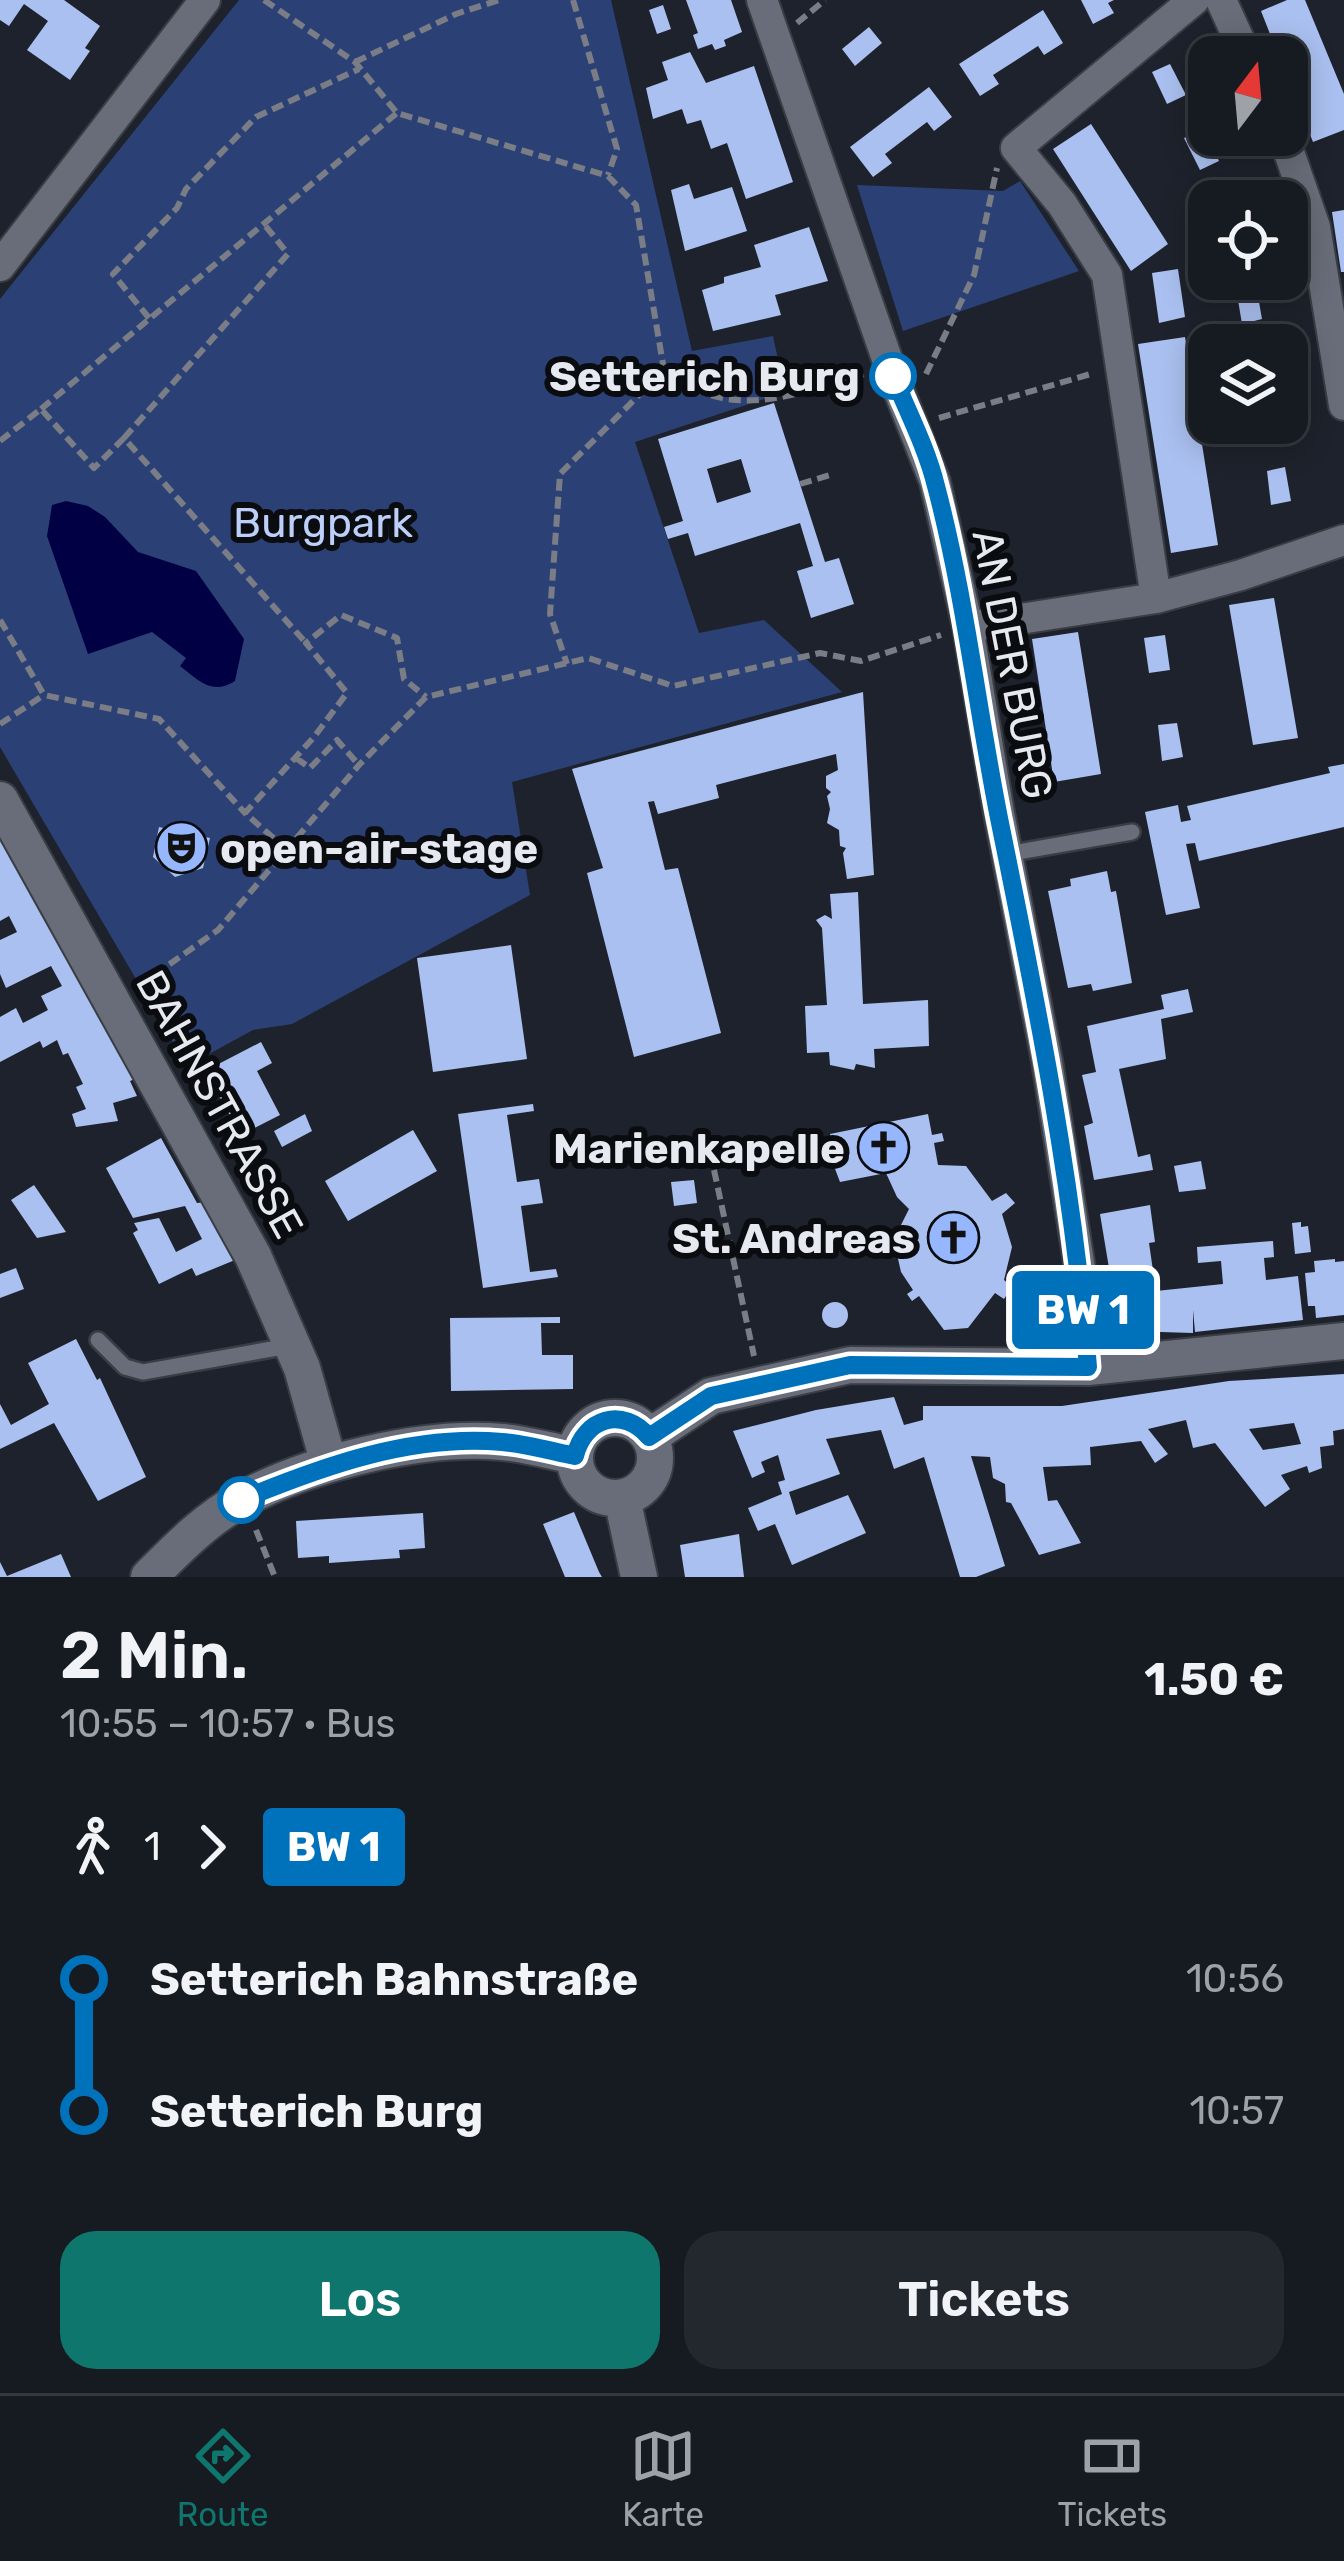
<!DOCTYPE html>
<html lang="de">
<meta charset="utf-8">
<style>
:root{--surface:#161a21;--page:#23272e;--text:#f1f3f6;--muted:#9ea1a5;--line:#35383f;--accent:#0f766e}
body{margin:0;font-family:Rubik,sans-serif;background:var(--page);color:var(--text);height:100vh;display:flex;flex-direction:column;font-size:45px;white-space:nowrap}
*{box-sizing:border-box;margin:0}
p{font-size:39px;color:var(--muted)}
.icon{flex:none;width:66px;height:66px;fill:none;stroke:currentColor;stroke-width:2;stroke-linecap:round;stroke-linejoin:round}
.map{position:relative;height:1577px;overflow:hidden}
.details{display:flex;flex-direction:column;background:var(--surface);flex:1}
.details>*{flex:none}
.badge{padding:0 24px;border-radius:9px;font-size:42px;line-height:78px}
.needle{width:78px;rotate:16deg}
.tools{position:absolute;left:1188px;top:36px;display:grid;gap:24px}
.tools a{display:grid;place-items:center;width:120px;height:120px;border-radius:24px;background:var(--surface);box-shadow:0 6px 30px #0003,0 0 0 3px var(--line);font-size:60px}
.map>.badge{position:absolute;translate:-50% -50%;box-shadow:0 0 0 6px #fff}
.legs{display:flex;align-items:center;gap:18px;height:132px;padding:0 60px;font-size:39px}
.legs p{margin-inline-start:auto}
.summary{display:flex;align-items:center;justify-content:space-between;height:204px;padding:0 60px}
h1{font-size:66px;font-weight:600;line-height:90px}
.action{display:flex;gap:24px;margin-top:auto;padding:24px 60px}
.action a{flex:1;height:138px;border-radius:36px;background:var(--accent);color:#fff;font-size:48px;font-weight:600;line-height:138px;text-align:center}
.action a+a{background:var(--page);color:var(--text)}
ul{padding:0 60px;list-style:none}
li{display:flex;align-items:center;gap:42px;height:132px;font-size:45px}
li i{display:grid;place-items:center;width:18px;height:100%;margin:0 15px;background:currentColor}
li i::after{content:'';width:30px;height:30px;margin:-15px;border:9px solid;border-radius:50%;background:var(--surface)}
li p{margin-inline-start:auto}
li:first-child i{background:linear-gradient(#0000 50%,currentColor 0)}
li:last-child i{background:linear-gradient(currentColor 50%,#0000 0)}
.dock{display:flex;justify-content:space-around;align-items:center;height:168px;border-top:3px solid var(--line);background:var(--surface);font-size:33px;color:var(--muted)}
.dock a{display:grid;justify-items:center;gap:6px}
.dock .current{color:var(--accent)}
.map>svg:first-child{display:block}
.green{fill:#2b4176}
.water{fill:#010044}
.building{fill:#aac0f0;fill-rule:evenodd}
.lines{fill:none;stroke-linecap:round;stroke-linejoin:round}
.lane-casing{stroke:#393d44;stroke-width:20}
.street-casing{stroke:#393d44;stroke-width:34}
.secondary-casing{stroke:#393d44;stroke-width:40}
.path{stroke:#7a7d86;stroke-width:6;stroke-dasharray:12 6;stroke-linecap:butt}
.lane{stroke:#686d79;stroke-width:15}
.street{stroke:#686d79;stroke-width:30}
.secondary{stroke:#686d79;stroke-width:36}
.line-1-casing{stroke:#fff;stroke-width:27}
.line-1{stroke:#0072bc;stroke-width:18}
.stop-1-dot{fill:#fff;stroke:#0072bc;stroke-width:6}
.labels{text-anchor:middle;stroke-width:12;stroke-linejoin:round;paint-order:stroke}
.stop-label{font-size:42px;font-weight:bold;fill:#e6e9f0;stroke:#0a0c10;text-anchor:end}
.park-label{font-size:42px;fill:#bccff8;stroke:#0a0c10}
.street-label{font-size:42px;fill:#e6e9f0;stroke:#0a0c10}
.poi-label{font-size:42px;font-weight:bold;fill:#e6e9f0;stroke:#0a0c10;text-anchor:end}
</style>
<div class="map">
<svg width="1344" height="1577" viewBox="0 0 1344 1577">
<rect width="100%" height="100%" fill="#1e222c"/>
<!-- green -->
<path class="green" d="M239,0H611L692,351L773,336L785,392L635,442L699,633L764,620L842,692L512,782L530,895L292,1024L253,1030L187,1066L0,747V299Z
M1020,181L1079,271L903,331L857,185L1003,191Z"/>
<!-- water -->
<path class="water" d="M66,501L88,506L105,517L138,552L196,571L244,639L235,681C212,696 198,680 180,666L186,658L152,632L88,654L47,536L52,505Z"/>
<!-- building -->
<path class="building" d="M0,0H64L100,26L85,48L90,51L70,80L27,50L48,21L24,4L9,26L0,20Z
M686,0H731L742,32L724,40L726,46L715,50L712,44L698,49L693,35L698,33Z
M1081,0H1114L1108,3L1114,13L1093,24Z
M1287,0H1305L1344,94V130L1313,142L1287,77V57H1279L1261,11Z
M663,5L671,29L657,34L649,10Z
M1043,10L1063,43L1044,55L1038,46L993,75L999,84L980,96L959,64Z
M869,27L882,43L855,66L842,49Z
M690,52L706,83L754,66L793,182L746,199L727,143L711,149L701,120L687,124L682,109L653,119L646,88L668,80L662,62Z
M1170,64L1186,95L1167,104L1152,72Z
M929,87L952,117L934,131L927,122L885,154L892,163L873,177L850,147Z
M1091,124L1168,244L1131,271L1053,149Z
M1204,129L1219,161L1200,170L1184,138Z
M689,184L694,199L732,187L747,231L685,251L671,190Z
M1344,210V272H1341L1332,212Z
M809,227L828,281L775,295L781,315L713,331L702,290L724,283V277L761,267L754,245Z
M1178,269L1185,317L1159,323L1152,273Z
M1256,285L1262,319L1242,324L1236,288Z
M1185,337L1218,545L1171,553L1138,344Z
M774,403L825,562L839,558L854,604L811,618L797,571L813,566L800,523L695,556L688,533L668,539L664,527L683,521L658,439ZM741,459L751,492L717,503L707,469Z
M1285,467L1291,501L1271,505L1267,471Z
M1274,598L1298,738L1253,745L1229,605Z
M1078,632L1101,774L1054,782L1032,639Z
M1165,635L1170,670L1149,673L1144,638Z
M863,692L874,875L847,879L843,853L846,848L840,846L839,830L827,823L830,809L827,796L831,792L826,788V776L838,770L836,754L716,785L719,798L658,814L654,801L648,802L665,870L678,868L721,1033L634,1057L587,873L603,868L572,769Z
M1177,723L1183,757L1162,761L1158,725Z
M1344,764V827L1199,861L1195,843L1186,844L1200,908L1166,915L1145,812L1178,805L1181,822L1191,820L1187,806L1330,773L1328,767Z
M159,827L210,838L203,868L175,877L153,857Z
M0,828L135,1079L130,1081L137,1096L113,1103L118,1121L76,1127L72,1114L86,1109L76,1087L83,1084L68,1053L63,1055L57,1040L43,1048L40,1041L0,1062V1017L16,1008L23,1023L48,1010L41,996L62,986L51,966L6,988L0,974V940L17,932L9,916L0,921Z
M1107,871L1111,892L1116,891L1132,983L1093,991L1091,984L1068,988L1048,891L1071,886L1070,879Z
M858,892L863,1004L928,1000L929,1046L874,1049L875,1068L856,1064L854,1070L830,1065L829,1052L807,1053L805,1006L827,1005L822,928L816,920L825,915L832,919L830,894Z
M511,945L527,1059L433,1072L417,958Z
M1188,989L1193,1012L1161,1019L1166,1059L1119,1069L1138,1157L1150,1154L1153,1170L1094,1180L1084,1126L1093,1123L1082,1075L1096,1072L1087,1026L1164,1009L1161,995Z
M261,1042L272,1063L257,1071L280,1115L241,1135L205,1071Z
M533,1104L534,1111L507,1115L517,1182L539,1179L543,1203L521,1206L530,1272L556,1269L558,1277L483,1288L458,1114Z
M305,1114L312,1131L282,1147L274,1131Z
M928,1114L932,1135L942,1133L944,1141L934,1143L938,1165L966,1166L992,1201L1006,1193L1015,1203L1002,1214L1012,1247L1004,1280L1012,1287L1004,1299L995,1293L968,1328L944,1330L919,1296L912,1301L907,1294L913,1290L901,1272L896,1250L899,1229L909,1209L897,1197L886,1173L840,1182L829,1153L834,1152L830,1134Z
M413,1130L437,1171L348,1221L325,1181Z
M161,1138L197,1203L206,1202L235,1260L196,1276L192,1268L159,1284L133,1233L138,1230L134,1223L159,1218L176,1252L202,1239L185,1206L133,1218L106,1168Z
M1201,1161L1206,1189L1179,1192L1174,1166Z
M694,1180L697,1203L674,1206L671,1182Z
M34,1185L66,1232L37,1238L11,1200Z
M1150,1205L1155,1242L1149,1243L1156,1291L1223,1284L1221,1261L1198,1263L1197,1247L1273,1241L1274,1257L1264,1258L1266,1280L1298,1276L1303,1320L1195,1332L1193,1310V1333L1129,1331L1118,1322L1100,1214Z
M1301,1222V1227L1308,1226L1311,1252L1295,1254L1292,1223Z
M1335,1259V1262L1344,1261V1315L1316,1318L1315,1306H1308L1305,1273L1315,1272L1314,1261Z
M16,1268L24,1289L0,1298V1274Z
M822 1315a13 13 0 1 1 26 0a13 13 0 1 1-26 0Z
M560,1317V1323H541L542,1355H573V1389L451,1391L450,1318Z
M76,1339L97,1380L100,1378L146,1477L98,1501L54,1423L0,1449V1404L11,1425L49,1404L28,1363Z
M1344,1374V1429L1333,1431L1334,1445L1320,1447L1322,1468L1309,1473L1307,1466L1281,1475L1290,1489L1265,1507L1215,1443L1193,1448L1186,1420L1148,1429L1168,1454L1155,1463L1141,1441L1090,1447L1091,1465L1043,1467L1048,1501L1057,1500L1081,1543L1039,1555L1011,1503L1006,1502L1005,1484L993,1478L990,1457L971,1456L1005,1566L976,1577H960L924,1457L894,1469L881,1430L826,1439L840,1474L789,1492L796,1515L848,1495L866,1533L792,1565L775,1524L758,1531L748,1508L782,1494L778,1482L785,1480L778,1455L761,1462L765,1472L752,1478L733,1431L816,1410L894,1397L904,1425L923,1420V1406H1062L1229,1381ZM1294,1423L1301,1444L1263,1450L1249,1429Z
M574,1512L599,1572L602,1577H565L543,1524Z
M423,1513L425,1548L399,1550L400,1558L329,1563V1556L298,1558L296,1521Z
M739,1534L744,1577H685L680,1545Z
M61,1554L71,1577H0V1562L7,1576Z"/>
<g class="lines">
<defs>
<path id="lane" d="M1007,854L1132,832
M98,1340L125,1367L143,1372L289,1346"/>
<path id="street" d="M762,0L893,376L935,482L968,627L999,813L1047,1061L1081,1275L1088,1367
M1221,0L1247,57
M1283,135L1315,227L1344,405
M0,266L205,0
M1156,598L1107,275L1062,204L1016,148L1194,0
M968,627L1156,598L1241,575L1344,540"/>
<path id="secondary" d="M0,800L253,1256L302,1368L329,1464
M575 1458a40 40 0 1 1 80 0a40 40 0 1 1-80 0Z
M649,1437L711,1396L850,1365L1088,1367L1344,1341
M622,1498L639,1577
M149,1577C177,1549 206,1519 241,1500C311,1462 423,1435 502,1442C526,1444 551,1451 575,1456"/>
</defs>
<!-- lane casing -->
<use href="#lane" class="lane-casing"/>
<!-- street casing -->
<use href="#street" class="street-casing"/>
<!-- secondary casing -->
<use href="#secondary" class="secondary-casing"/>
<!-- path -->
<path class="path" d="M264,0L355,62L397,113L608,176L636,205L664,370L560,474L550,614L567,664
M573,0L617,149L608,175
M797,23L825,0
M355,62L456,14L499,0
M149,318L113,274L177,208L186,189L256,117L359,69
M664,370C730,423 793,395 865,374
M926,374L974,275L997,168
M41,409L397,113
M939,418L1094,373
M124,438L288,254L264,224
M0,441L41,409L94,468L124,438L306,643
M800,484L830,475
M0,620L44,695L159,719L245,813
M0,724L44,695
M296,758L310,768L337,740L359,765
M287,850L245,813L314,737L347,693L306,643L341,615L397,638L404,679L426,697
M140,985L218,930L359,765L426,697L588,658L673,686L820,653L861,661L941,635
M714,1170L754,1356
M256,1530L275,1577"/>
<!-- lane -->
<use href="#lane" class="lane"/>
<!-- street -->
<use href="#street" class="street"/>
<!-- secondary -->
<use href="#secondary" class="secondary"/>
</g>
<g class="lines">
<defs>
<path id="line-1" d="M241,1500C323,1466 412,1434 502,1442C526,1444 551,1451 575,1456C584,1418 623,1406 649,1437L711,1396L850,1365L1088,1367C1073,1182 1036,1000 999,818C977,707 965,596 936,486C927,449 908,412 893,376"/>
</defs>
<!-- line-1 casing -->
<use href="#line-1" class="line-1-casing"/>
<!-- line-1 -->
<use href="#line-1" class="line-1"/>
</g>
<!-- icons -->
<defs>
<symbol id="theatre-disc" viewBox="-11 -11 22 22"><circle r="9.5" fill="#96b6fd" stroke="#0a0c10"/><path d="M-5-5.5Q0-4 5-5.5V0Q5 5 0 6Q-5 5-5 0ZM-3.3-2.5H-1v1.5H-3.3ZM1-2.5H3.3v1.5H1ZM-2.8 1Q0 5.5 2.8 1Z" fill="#111"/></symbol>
<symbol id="church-disc" viewBox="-11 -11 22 22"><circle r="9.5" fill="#96b6fd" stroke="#0a0c10"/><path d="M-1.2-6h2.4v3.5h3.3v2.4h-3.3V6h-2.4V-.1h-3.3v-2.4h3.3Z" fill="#111"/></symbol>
</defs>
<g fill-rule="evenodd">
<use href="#theatre-disc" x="152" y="818" width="59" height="59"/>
<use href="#church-disc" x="854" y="1118" width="59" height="59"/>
<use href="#church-disc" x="924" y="1208" width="59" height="59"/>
</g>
<!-- markers -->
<g class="stop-1-dot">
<circle cx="893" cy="376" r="21"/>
<circle cx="241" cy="1500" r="21"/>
</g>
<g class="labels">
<!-- stop labels -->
<g class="stop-label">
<text x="860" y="391">Setterich Burg</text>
</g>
<!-- park labels -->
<g class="park-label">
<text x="323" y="537">Burgpark</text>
</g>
<!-- street labels -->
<g class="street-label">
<text transform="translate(1013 664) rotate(79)" y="15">AN DER BURG</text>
<text transform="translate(220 1104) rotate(61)" y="15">BAHNSTRASSE</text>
</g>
<!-- poi labels -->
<g class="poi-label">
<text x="220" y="863" text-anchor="start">open-air-stage</text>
<text x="845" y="1163">Marienkapelle</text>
<text x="915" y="1253">St. Andreas</text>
</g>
</g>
</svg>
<div class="tools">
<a><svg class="needle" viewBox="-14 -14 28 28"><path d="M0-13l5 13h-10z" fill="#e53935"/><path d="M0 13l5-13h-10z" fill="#9ea1a5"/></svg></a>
<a><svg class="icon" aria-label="locate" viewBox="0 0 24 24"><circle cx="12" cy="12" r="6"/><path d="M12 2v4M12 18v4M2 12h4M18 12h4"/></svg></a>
<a><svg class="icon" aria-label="layers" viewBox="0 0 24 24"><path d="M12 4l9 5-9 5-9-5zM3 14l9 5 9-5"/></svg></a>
</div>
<b class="badge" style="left:1083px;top:1310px;background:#0072bc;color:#fff">BW 1</b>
</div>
<section class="details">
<div class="summary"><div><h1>2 Min.</h1><p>10:55 – 10:57 · Bus</p></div><b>1.50 €</b></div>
<div class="legs"><svg class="icon" aria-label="walk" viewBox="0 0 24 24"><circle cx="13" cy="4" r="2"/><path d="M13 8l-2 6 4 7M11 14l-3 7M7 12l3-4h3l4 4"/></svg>1<svg class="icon" aria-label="forward" viewBox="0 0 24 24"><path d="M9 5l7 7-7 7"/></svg><b class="badge" style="background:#0072bc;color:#fff">BW 1</b></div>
<ul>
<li><i style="color:#0072bc"></i><b>Setterich Bahnstraße</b><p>10:56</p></li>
<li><i style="color:#0072bc"></i><b>Setterich Burg</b><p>10:57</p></li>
</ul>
<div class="action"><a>Los</a><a>Tickets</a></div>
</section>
<nav class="dock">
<a class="current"><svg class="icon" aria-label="directions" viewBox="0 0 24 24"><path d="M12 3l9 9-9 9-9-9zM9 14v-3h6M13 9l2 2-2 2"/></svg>Route</a>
<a><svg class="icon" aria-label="map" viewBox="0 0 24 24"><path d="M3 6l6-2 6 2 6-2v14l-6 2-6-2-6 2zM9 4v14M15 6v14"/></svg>Karte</a>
<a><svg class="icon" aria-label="tickets" viewBox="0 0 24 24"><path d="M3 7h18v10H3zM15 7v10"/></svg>Tickets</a>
</nav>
